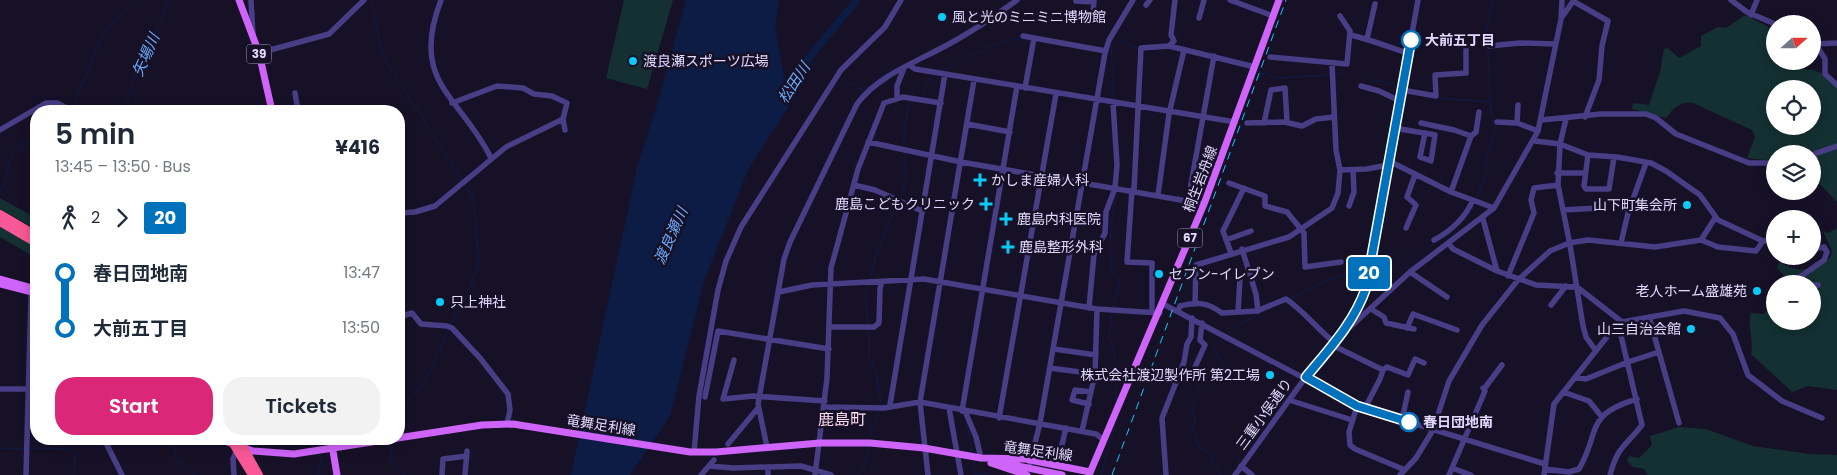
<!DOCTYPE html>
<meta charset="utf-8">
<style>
:root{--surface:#fff;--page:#f2f2f3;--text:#1f2937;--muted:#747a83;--accent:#db2777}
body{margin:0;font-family:Poppins,"Noto Sans JP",sans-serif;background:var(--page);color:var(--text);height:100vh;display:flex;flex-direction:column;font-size:19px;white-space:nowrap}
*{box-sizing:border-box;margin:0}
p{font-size:16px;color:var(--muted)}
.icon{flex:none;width:28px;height:28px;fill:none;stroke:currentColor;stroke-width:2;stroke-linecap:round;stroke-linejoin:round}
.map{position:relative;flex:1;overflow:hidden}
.drawer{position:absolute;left:30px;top:105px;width:375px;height:340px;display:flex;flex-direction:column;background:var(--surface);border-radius:20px;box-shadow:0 2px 12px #0003}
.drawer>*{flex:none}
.badge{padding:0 10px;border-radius:4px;font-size:18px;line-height:32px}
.needle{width:32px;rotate:69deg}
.buttons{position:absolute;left:1766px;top:15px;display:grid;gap:10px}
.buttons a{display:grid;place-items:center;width:55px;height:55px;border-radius:50%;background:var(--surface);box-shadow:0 2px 12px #0003;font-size:25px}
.map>.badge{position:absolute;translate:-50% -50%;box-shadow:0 0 0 2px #fff}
.legs{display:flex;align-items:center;gap:8px;height:55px;padding:0 25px;font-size:16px}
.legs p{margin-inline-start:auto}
.headline{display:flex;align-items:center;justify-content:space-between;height:85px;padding:0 25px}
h1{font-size:28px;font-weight:600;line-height:38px}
.primary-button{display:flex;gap:10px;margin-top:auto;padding:10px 25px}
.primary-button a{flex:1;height:58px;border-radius:20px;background:var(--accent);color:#fff;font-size:20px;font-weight:600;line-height:58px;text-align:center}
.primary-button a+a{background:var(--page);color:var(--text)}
ul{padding:0 25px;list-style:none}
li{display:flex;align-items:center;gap:18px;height:55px;font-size:19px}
li i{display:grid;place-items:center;width:8px;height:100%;margin:0 6px;background:currentColor}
li i::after{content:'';width:12px;height:12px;margin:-6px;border:4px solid;border-radius:50%;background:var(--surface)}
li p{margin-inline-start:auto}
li:first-child i{background:linear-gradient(#0000 50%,currentColor 0)}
li:last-child i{background:linear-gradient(currentColor 50%,#0000 0)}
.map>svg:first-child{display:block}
.green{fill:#143032;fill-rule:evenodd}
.water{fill:#0c1c45}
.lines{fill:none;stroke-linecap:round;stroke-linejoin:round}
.stream{stroke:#0c1c45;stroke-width:1}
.river{stroke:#0c1c45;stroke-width:7}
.minor{stroke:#473e85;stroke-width:5.5}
.major{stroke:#cf64fa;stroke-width:7}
.highway{stroke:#f95897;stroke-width:8}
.rail{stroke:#0ccaf7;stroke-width:1;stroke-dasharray:8 6;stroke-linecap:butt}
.line-1-casing{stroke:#fff;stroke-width:11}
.line-1{stroke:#0072bc;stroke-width:8}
.poi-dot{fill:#0ccaf7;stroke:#171128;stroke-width:2}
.stop-1-dot{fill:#fff;stroke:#0072bc;stroke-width:2.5}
.labels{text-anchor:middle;stroke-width:5;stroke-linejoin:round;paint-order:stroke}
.shield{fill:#171128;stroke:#a49dbe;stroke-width:1}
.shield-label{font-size:12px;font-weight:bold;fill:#e1d9fe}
.poi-label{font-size:14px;fill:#e1d9fe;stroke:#171128;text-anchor:start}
.stop-label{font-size:14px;font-weight:bold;fill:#e1d9fe;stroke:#171128;text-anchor:start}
.street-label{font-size:14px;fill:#e1d9fe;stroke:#171128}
.water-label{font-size:15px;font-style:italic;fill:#6babfa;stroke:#171128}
.quarter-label{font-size:16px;fill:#fedbee;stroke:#171128}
</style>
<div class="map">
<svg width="1837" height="475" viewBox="0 0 1837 475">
<rect width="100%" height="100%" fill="#171128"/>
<!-- green -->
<path class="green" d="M624,0H673L647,89L606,78Z
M1745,15L1775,30V61H1782L1783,66L1789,70C1812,67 1817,70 1837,82V202L1813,177L1812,154H1775V161L1747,158L1755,137L1752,130L1693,103C1682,100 1672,109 1666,118L1632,109L1633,103L1649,105L1660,72L1664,49L1668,48L1679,58L1701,46V36L1718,27L1726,28ZM1775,89H1812V126H1775Z
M0,198L36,218V229L0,209Z
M0,226L36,247V258L0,237Z
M1837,228V390L1808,386L1792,392L1751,354C1754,340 1747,328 1751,313L1763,314L1769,308L1775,306V321H1812V284C1795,284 1787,282 1777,267L1779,262C1801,274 1810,271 1830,258L1832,251L1823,231L1828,233Z
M1679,427L1706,429L1753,446L1809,454L1837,455V475H1648L1644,469L1633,467L1627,461L1629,456L1639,458L1652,445L1650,436Z"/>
<!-- water -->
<path class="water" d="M686,0H779L775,26L789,106L748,170L704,281L670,416L630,475H571L637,168L658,102Z"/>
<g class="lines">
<!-- stream -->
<path class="stream" d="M248,0L249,14
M372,0L382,55L462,180
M129,6L134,0
M1117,34L1132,47L1138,48
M1111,44L1114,100
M1488,44L1487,29L1493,0
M805,63H818L825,68
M942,71C964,60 998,38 1024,39
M1258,71L1277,78L1329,75
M1336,74H1342
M1366,77L1372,81H1383L1398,88
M845,81L862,90L873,84
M876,81L893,68
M921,97L931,77L934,75
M1439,98L1489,102
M72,109L103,34L127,8
M125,111C134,71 154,38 169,0
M904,147V133L909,101
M0,193C13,173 0,145 36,140
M900,198L906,182L905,153
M1476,199L1485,176L1490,169L1486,161L1495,130L1490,102L1488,48
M1462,222L1471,212L1474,205
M1376,250L1395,255L1408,269L1429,247L1452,232
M27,253L36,260
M870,280L877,252L897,204
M1290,299L1318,284L1351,272L1367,262L1370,250
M1113,308L1120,281L1112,273C1108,245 1111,221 1116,193
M1112,312L1109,337L1114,350L1116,402
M868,324L865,293L869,284
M451,325L469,292L479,262L473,197L465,185
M869,330V357L875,370L882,406
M1228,334L1238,325L1264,311
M1198,390L1213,370L1223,363L1213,348L1223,339
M1195,395L1193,410L1195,422L1192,429L1200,448L1211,453L1215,467L1221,475
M406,402L425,382L449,328
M399,421L404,407
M967,423L972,453
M174,439L176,459L195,475
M870,439L871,430L880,410
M392,446L390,461L406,475
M0,448L24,449
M29,448L73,449
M58,448V439
M973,460L975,475L987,473V475
M74,475L75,452
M318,475L322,458
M858,475L864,468L869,445
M1101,475L1119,411"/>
<!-- river -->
<path class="river" d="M782,97L812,54L857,0"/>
<!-- minor -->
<path class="minor" d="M251,0L253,34
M441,0C409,83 460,95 491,158
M1230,0L1273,16
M1731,0L1747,12L1775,24
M1076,1L1094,2
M1573,1L1608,21L1602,46L1599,80L1585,117
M1146,5L1150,0
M1093,13L1094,0
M1751,15L1757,0
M1562,17L1574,0
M1199,18L1204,0
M1351,35C1371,40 1389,47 1408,53
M1023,36L1034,38
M1367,39L1375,4
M1814,44L1837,43
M1816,45L1825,59V74L1837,85
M1169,46L1174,41L1171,35L1175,0
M1489,46L1520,43L1555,44
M259,53L329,34L364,0
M1270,57L1347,64L1350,31L1340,16
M909,65L915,69L1235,122
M1361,86L1379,91L1400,101
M1025,88L1034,38L1106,51
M1402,90L1436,96L1435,75L1466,73V50
M295,93L298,111
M897,98V86L904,68
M452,103L497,86L523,88L534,94L552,96L567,103L563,119
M1566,119L1560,144L1558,185L1570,245L1583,326L1586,337L1596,351
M1541,120L1601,114H1646L1656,118L1676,134L1749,163H1775
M1497,122L1517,123L1538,131
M1247,123L1284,122L1302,126L1316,119L1334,117
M1264,123L1271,90L1285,88L1287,122
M1421,123L1454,130L1471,136L1451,192
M1517,123L1518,105
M967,124L1010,132
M1395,128C1409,131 1421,132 1435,135L1431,161L1420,157L1425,133
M0,130L46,103H57L72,111
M1471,136L1476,132L1479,112
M1535,141L1560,144L1588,155L1617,157L1651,163L1666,171L1700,195L1718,220L1763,241L1775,240
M868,142L961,162L1204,204
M1588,155L1584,186L1586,189H1609L1614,157
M1389,161L1451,192L1494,208
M1340,170L1367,169L1388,165
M1557,173H1584
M1812,176L1818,172L1814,154L1837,146
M1229,183L1265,196V206L1287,212L1304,233L1305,267L1341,262
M854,185L875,190L922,211
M1132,190L1127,262L1152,263V312
M1134,190L1141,48L1169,46L1255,67
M1158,195L1169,114L1184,50
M1188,201L1214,56
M1349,206L1354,192L1353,170
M1563,210L1599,208
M399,213L415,212L435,206L506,147L563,119L565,130
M1483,219L1497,271L1536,285L1577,287L1622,322
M1406,228L1416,205L1407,197L1415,175
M1226,240L1251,231
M1434,240C1451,231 1465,218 1473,200
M1701,240L1715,218
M1621,243L1628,213L1646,163
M1449,244L1453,249L1497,271
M1242,249L1256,294L1258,311
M1231,253L1223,231L1244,188
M1410,272L1447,297
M1508,276L1534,213L1531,200L1534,188L1558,185
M1790,284L1824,260L1827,252L1824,247L1812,249
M1812,285H1818
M779,292L812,285L924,279L1097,309L1160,313
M1163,304L1357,406L1545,464
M1195,304L1196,265L1289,237L1332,208L1338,193L1340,170L1336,150L1332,64
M1551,305L1566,286
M1089,308L1094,254L1105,233L1106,212L1115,188L1117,165L1113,103
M1371,309L1384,317L1386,323L1414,329
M1178,311L1180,306C1198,302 1207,302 1222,313L1257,311L1286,299C1305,312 1316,328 1335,343
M1238,312L1240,279
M399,317L412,313L421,324L447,326L452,328L480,358L508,394L510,410L507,424
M1649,317L1679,423
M830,327H874L879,323L880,289L882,281
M1407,328L1413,314L1457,330
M1348,329L1410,272L1494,208L1538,131L1561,19L1562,0
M1332,345L1383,370L1380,379L1365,408
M1054,349L1096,355
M734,360L723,399L753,396L825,401
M1050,368L1095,374
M1383,370L1387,367L1408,375L1415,359L1424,363
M1192,374L1205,345L1200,340L1202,323
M1575,377L1586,379L1628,362L1659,352
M0,389H36
M1484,389L1502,365
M1563,392L1589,401L1602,417
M705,397L718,331L829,349
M1289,400L1352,420
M1089,404L1072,400L1075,390L1091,392
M890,405L945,74
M1357,406L1349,432L1350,445L1355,449L1405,470
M824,407L884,408L920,402L1096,434L1104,440
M949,408L961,475
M962,411L1017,86
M965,411L976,437L981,458
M999,418L1056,94
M1402,420L1408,392
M1082,431L1095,374L1097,309
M104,439L122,475
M728,444L758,408
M767,447L758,404L784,259L790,242L857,104C878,75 919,61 949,44C973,31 995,16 1017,0
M694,452L699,396L718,290L726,261L741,227L841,70L885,27L901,0
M1030,463L1040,423L1105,53L1109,40L1133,0
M1057,465L1066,428
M709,466L733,468L801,466L831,475
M1241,466L1252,475
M1452,468L1471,475
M1545,469L1569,472L1579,469C1601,431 1584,415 1637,399
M26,475L31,296
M234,475L233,459L238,447
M442,475L443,459L467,456
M465,475L467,451
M701,475L714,460
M768,475V467
M815,475L827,378L831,268L858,169L884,103L903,97L941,103
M928,475L920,402L974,80
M1166,475L1162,418L1184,362L1187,344L1191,337L1192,318
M1235,475C1258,444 1280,412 1303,381C1337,337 1360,321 1371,263L1418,0
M1400,475L1416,458L1433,430L1449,381L1482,325L1518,280L1550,251L1569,243L1588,240L1655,247L1701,240L1718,247L1756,251L1763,241
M1449,475L1485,391L1483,388
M1544,475L1554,404L1610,333L1622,322L1684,311L1720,318L1733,334L1748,375L1782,401L1822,418
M1610,475C1618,445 1626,446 1642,425L1619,327"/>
<!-- major -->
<path class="major" d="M239,0L259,53L272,111
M0,279L36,289
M0,284L36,293
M219,439L253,451L294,454L482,425L513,424L690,452H716L820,443H870L924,448L981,458L1025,459L1090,472
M331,439L337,475
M994,461L1062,475
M991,463L1027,475
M1089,475L1204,204L1279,0"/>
<!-- highway -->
<path class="highway" d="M0,214L36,235
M0,222L36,243
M230,439L252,475
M239,439L259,475"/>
<!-- rail -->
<path class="rail" d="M1112,475L1286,0"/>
</g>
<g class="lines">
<defs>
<path id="line-1" d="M1409,422L1357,406L1306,377C1329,349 1354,323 1366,288L1411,40"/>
</defs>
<!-- line-1 casing -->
<use href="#line-1" class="line-1-casing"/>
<!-- line-1 -->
<use href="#line-1" class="line-1"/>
</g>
<!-- markers -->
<g class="poi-dot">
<circle cx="942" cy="17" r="5"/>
<circle cx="633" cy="61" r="5"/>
<path d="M977.5 172.5h5v5h5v5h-5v5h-5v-5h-5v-5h5z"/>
<path d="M983.5 196.5h5v5h5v5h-5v5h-5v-5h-5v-5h5z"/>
<circle cx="1687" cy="205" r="5"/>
<path d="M1003.5 211.5h5v5h5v5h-5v5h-5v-5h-5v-5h5z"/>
<path d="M1005.5 239.5h5v5h5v5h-5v5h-5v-5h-5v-5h5z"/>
<circle cx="1159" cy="274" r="5"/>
<circle cx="1757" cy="291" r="5"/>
<circle cx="440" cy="302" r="5"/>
<circle cx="1691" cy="329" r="5"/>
<circle cx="1270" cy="375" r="5"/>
</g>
<g class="stop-1-dot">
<circle cx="1411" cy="40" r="9"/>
<circle cx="1409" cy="422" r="9"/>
</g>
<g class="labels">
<!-- shield labels -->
<g class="shield">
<rect x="246.5" y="44.5" width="25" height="19" rx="4"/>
<rect x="1177.5" y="228.5" width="25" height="19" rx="4"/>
</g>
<g class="shield-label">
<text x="259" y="58">39</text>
<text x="1190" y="242">67</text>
</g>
<!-- poi labels -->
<g class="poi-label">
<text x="952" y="22">風と光のミニミニ博物館</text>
<text x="643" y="66">渡良瀬スポーツ広場</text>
<text x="991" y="185">かしま産婦人科</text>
<text x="975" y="209" text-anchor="end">鹿島こどもクリニック</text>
<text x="1677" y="210" text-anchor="end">山下町集会所</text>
<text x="1017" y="224">鹿島内科医院</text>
<text x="1019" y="252">鹿島整形外科</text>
<text x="1169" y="279">セブン-イレブン</text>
<text x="1747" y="296" text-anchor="end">老人ホーム盛雄苑</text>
<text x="450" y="307">只上神社</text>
<text x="1681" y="334" text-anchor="end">山三自治会館</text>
<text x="1260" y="380" text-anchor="end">株式会社渡辺製作所 第2工場</text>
</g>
<!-- stop labels -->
<g class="stop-label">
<text x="1425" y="45">大前五丁目</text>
<text x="1423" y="427">春日団地南</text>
</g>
<!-- street labels -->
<g class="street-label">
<text transform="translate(1200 179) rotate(-69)" y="5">桐生岩舟線</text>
<text transform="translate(1264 414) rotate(-54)" y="5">三重小俣通り</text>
<text transform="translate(601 425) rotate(9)" y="5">竜舞足利線</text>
<text transform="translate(1038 451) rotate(8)" y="5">竜舞足利線</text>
</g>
<!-- water labels -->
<g class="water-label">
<text transform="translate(146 55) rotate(-66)" y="5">矢場川</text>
<text transform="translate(794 83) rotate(-57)" y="5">松田川</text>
<text transform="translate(671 236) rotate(-66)" y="5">渡良瀬川</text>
</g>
<!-- quarter labels -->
<g class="quarter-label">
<text x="842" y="425">鹿島町</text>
</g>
</g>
</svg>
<div class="buttons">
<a><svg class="needle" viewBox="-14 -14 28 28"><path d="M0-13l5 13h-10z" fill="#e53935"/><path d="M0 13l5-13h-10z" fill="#747a83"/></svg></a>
<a><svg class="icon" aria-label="locate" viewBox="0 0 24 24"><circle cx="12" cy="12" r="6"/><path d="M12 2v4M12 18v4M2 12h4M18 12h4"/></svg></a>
<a><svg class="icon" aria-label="layers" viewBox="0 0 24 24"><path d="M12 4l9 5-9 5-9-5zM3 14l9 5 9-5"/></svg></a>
<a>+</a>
<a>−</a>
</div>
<b class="badge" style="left:1369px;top:273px;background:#0072bc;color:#fff">20</b>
<section class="drawer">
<div class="headline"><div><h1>5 min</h1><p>13:45 – 13:50 · Bus</p></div><b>¥416</b></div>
<div class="legs"><svg class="icon" aria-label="walk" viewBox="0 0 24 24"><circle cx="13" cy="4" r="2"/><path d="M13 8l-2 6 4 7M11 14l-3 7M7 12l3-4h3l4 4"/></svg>2<svg class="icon" aria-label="forward" viewBox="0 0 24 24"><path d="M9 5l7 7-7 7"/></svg><b class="badge" style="background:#0072bc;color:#fff">20</b></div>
<ul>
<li><i style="color:#0072bc"></i><b>春日団地南</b><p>13:47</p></li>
<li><i style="color:#0072bc"></i><b>大前五丁目</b><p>13:50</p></li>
</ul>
<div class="primary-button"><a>Start</a><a>Tickets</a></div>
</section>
</div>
